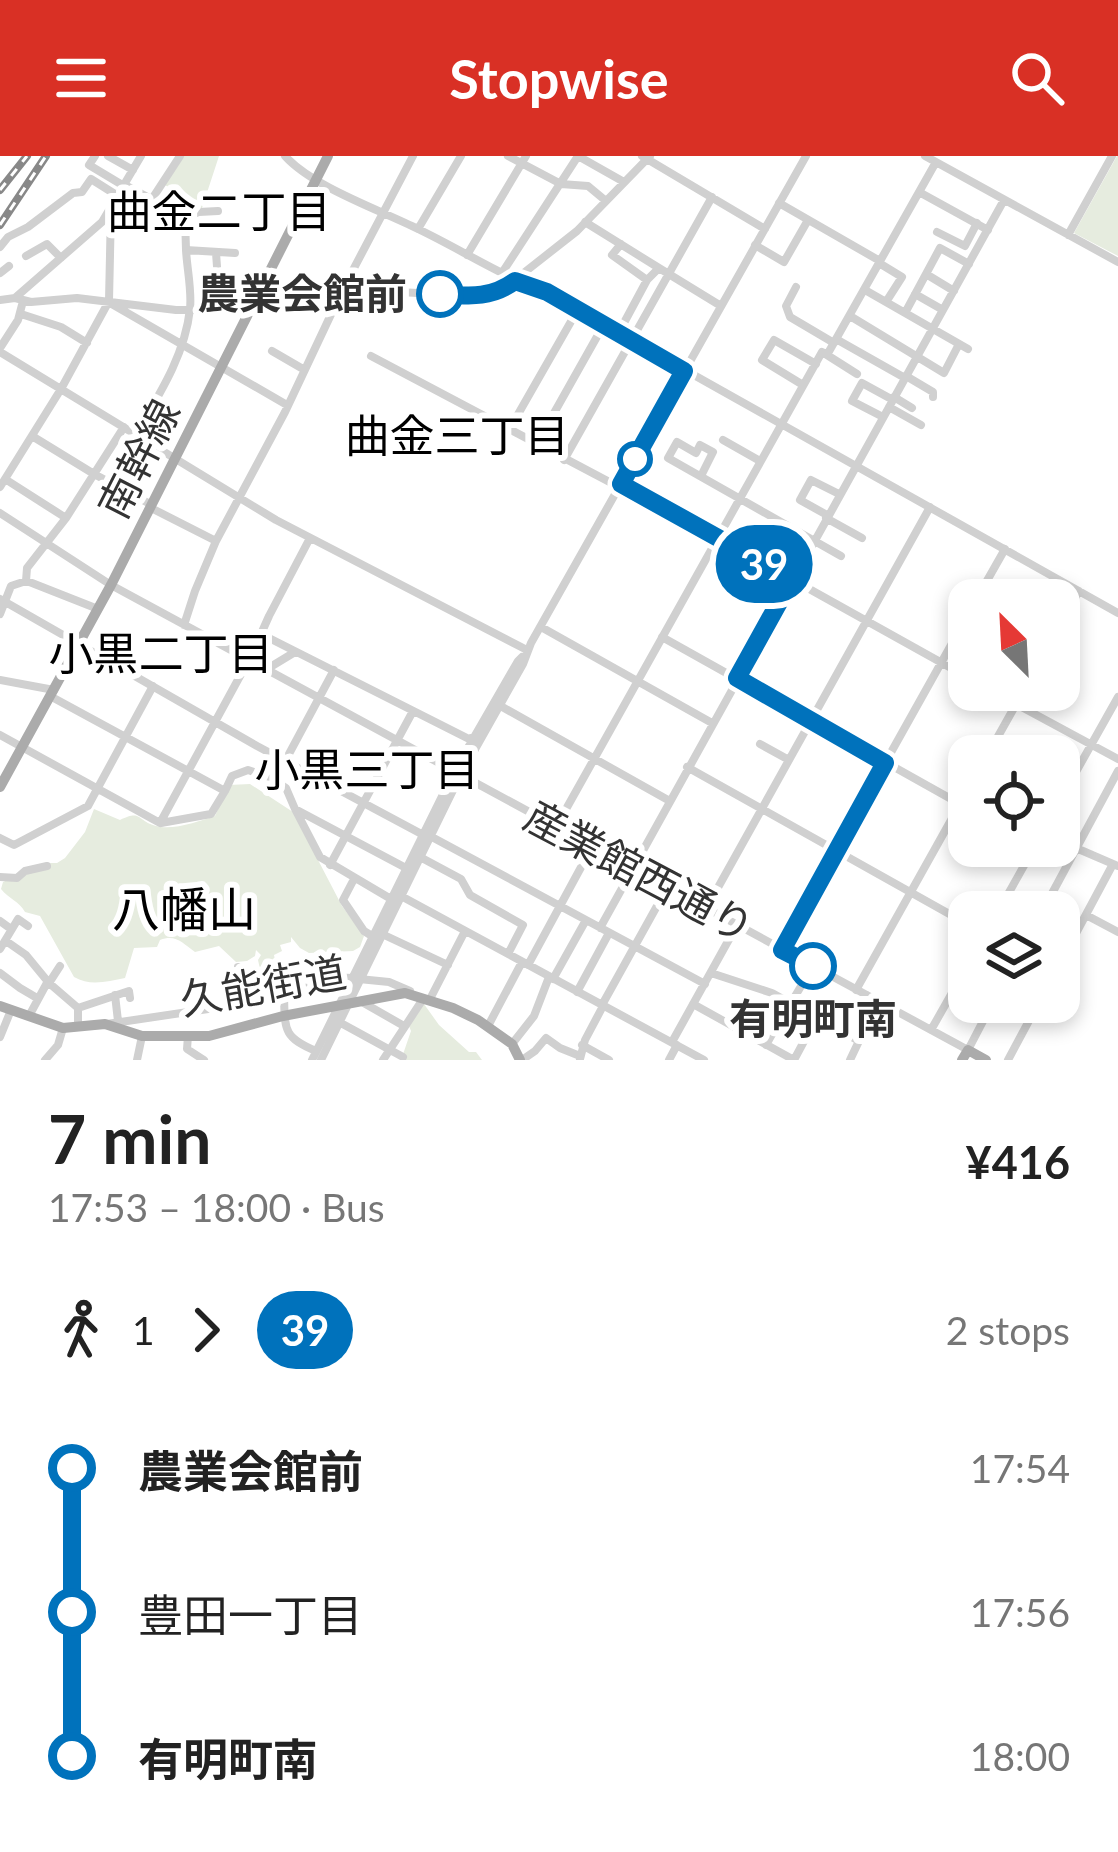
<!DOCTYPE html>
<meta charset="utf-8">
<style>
:root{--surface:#fff;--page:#f6f6f6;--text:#222;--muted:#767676;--accent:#d93025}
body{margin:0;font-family:Lato,"Noto Sans JP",sans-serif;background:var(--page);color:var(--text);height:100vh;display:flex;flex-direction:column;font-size:45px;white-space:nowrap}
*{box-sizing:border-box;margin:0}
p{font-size:39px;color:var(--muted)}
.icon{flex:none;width:66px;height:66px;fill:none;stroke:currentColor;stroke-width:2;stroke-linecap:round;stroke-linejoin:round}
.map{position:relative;height:904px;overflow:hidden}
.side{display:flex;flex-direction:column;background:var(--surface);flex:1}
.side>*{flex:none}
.badge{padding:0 24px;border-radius:39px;font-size:42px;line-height:78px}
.needle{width:78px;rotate:336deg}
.fabs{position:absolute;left:948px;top:423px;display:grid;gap:24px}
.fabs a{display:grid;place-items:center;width:132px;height:132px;border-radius:24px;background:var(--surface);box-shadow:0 6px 18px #0003;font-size:60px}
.map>.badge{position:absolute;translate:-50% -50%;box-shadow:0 0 0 6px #fff}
.legs{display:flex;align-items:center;gap:18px;height:132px;padding:0 48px;font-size:39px}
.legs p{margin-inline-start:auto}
.headline{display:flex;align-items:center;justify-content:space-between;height:204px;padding:0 48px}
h1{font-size:66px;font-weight:700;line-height:90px}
ul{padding:0 48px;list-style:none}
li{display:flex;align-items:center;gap:42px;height:144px;font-size:45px}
li i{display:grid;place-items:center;width:18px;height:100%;margin:0 15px;background:currentColor}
li i::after{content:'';width:30px;height:30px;margin:-15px;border:9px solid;border-radius:50%;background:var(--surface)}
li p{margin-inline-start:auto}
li:first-child i{background:linear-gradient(#0000 50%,currentColor 0)}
li:last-child i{background:linear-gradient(currentColor 50%,#0000 0)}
header{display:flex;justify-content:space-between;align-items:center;height:156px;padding:0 48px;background:var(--accent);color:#fff;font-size:54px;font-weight:700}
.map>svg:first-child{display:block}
.green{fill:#e6ecdf}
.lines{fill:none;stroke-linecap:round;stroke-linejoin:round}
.minor{stroke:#d0d0d0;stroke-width:8}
.major{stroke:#ababab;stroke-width:10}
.rail-casing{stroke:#888;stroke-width:8}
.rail{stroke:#fff;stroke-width:3;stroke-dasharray:9;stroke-linecap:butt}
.line-1-casing{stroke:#fff;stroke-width:27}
.line-1{stroke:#0072bc;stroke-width:18}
.stop-1-dot{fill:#fff;stroke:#0072bc;stroke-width:6}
.labels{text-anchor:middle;stroke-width:12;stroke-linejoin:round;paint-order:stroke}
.stop-label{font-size:42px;font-weight:bold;fill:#333;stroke:#fff;text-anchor:end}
.street-label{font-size:42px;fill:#333;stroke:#fff}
.neighbourhood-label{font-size:45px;fill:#000;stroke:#fff}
.quarter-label{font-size:48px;fill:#000;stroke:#fff}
</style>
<header><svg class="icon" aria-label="menu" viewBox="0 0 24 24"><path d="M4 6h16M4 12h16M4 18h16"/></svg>Stopwise<svg class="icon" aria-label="search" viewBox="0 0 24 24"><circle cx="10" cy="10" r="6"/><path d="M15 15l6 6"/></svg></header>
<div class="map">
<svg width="1118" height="904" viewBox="0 0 1118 904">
<rect width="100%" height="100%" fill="#fff"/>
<!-- green -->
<path class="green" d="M181,0H219L201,55L183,66L170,65L183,39L163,28Z
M1117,0H1118V100L1074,77Z
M250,628L293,656L342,750L364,780L360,791L353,795L309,797L300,792L291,781V786L280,789L282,795L274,799L276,808L260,813L258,804L261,799L256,794L255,800L247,805L236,806L219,790L195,796C182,787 176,778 160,784L157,791L134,792L125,822C108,825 91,831 74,821L40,760L25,756C19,745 9,743 1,733L3,726L45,707H57L65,702L85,676L94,653L120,664C142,653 137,665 156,670C172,675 200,665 215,660L229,629Z
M424,848L439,869L469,896H476L482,904H401L411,875L409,870Z"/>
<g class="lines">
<!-- minor -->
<path class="minor" d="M95,0L89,9L124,30
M108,0L133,14
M285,0C313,31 380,54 418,73C462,94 501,120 546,136L1118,457
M508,0L561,28L588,30L606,45
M578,0L624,26
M642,0L765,73
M925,0L1118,106
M125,29L185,61L199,56L218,55
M919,36L988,74
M152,43L180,0
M779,47L880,105
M185,61L186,94
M585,66L659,112
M418,73L461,0
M937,76L965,90L977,67
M1068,79L1112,0
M621,88L612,99L647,124
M755,89L784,106L808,64
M0,91L8,81L28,71L73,37L82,36L91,23L118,40
M216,97L218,124L232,123
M467,99L526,0
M26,100L47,88L61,102
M879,107L902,121L886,146
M0,117L9,110
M502,117L578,0
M926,118L954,135
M796,131L786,150L790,161L834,187
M865,134L968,193
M915,138L943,154
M16,141L102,66L141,0
M0,144L15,142L31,146L77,142L176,154H206L254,150L291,141L350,133L484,141L502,134L577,75L650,0
M110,147L287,249
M905,157L940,92L969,108
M21,158L61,171L87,187
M850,160L944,217L959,188
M618,178L647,124L659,112L721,150
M836,183L905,222
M0,192L18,164L23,145
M272,195L303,213
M0,196L276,364L527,494
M827,199L857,218
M371,200L619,331
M906,220L933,236V241
M803,229L762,204L774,184L816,208
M894,241L912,252
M889,251L921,269
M883,261L852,245L862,227L893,244
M509,274L577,155
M136,278C159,239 185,199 190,153C192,134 187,113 186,94L235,97
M32,280L94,318L152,349
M723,284L760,305
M536,289L603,170
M564,304L712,41
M701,320L713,296L700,289L696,297L677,286L668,302L841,400
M5,323L66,362
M621,328L969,522
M0,331L61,233L109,145L111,53
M151,352L216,385
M0,357L111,429L968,894L993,846
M827,359L800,344L811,324L839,338
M826,362L862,382
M26,425L27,412L66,362L124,271
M0,443L257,590L429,682
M976,444L1005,393
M0,458L11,430L26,425L32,427L98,453
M184,469L195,435L216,385L285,256L343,133L413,0
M541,471L712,567
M1059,471L1079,435
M261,478L471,584V582
M662,481L969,653
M267,513L295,496
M0,524L54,534
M990,534L1118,603
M50,540L225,635L232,620L248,614L271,622L286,632L295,653L406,712
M497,548L668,644
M0,579L160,667L252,498L269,460L310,382
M760,588L789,604
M987,600L1024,534
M687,611L969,769
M275,624L334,514
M1059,646L1118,541
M295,653L320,701L391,743L401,740L704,904
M161,667L211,658L225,635
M556,671L822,196L827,199L936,6
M430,680L705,828
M0,682L14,689L88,650L153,530
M1076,692L1118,710
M420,701L461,723L470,739L523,769L508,798
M330,709L413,555
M0,721L17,722L25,715L47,710
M354,723L343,744L364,775L372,780L382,778L448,809
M706,753L930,351
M998,756L1035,690L1067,708
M1042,756L1118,615
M1086,759L1118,776
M0,765L11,773
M600,772L1004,44
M6,785L26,799L49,827L78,852
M0,793L18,763L28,770
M781,793L969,457
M528,809L592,691
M1059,809L1113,708
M0,817L20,832L37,842
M711,817L772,837L859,885L850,904
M359,823L389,826L410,835
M553,823L586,764
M49,827L60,810
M856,834L969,632
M577,836L609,777
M115,839L118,865
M430,843L465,775
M362,846L404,870
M791,847L813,810
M693,848L794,904L817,861
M602,849L667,732
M29,860L48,825
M339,866L403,901
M107,868L242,848L238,811
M78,870V852L129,835L130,842
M488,870L522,806
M931,874L969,807
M847,878L867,839
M188,880L187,893L204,904
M0,881L11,854
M672,886L737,769
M512,888L534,860L549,821
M582,889L609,904
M766,889L790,846
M316,895C283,881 285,874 284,840C307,828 325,819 352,822
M580,903L585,884L603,850
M45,904L58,889L63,872
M137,904L142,880
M312,904L454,616L518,505L522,501
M321,904L460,620L523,508L531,487L806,0
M383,904L423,843
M522,904L535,895L546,882L560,892L580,900
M669,904L677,889
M1008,904L1039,846"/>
<!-- major -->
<path class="major" d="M0,631L111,429L328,0
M0,850L63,872L105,868L142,880H209L283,860L405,837L453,852L478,864L512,888L520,904
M962,904L968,894L986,904"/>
<defs>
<path id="rail" d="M0,34L27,0
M0,69L46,0"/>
</defs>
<!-- rail casing -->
<use href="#rail" class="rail-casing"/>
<!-- rail -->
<use href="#rail" class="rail"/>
</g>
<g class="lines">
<defs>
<path id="line-1" d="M440,138C469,140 490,143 515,125L547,136L684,215L621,328L792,423L737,522L885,607L782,794L813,810"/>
</defs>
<!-- line-1 casing -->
<use href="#line-1" class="line-1-casing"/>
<!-- line-1 -->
<use href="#line-1" class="line-1"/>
</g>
<!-- markers -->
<g class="stop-1-dot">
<circle cx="440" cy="138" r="21"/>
<circle cx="635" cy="303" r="15"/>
<circle cx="813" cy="810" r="21"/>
</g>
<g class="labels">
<!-- stop labels -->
<g class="stop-label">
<text x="407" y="153">農業会館前</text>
<text x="813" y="878" text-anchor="middle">有明町南</text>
</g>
<!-- street labels -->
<g class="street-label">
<text transform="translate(139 303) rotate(-63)" y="15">南幹線</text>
<text transform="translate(639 716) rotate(28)" y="15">産業館西通り</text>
<text transform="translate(263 830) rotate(-10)" y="15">久能街道</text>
</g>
<!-- neighbourhood labels -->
<g class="neighbourhood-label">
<text x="219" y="72">曲金二丁目</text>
<text x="457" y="296">曲金三丁目</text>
<text x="161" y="514">小黒二丁目</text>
<text x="367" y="630">小黒三丁目</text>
</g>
<!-- quarter labels -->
<g class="quarter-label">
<text x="184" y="771">八幡山</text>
</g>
</g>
</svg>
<div class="fabs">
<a><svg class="needle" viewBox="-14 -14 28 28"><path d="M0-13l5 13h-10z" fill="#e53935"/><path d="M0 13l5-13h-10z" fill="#767676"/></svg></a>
<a><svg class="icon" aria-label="locate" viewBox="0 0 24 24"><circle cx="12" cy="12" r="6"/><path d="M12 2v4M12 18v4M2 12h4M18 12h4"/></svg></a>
<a><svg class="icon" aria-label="layers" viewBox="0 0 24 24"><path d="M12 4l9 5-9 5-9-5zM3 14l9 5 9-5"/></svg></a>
</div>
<b class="badge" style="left:764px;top:408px;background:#0072bc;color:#fff">39</b>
</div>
<section class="side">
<div class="headline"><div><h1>7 min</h1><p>17:53 – 18:00 · Bus</p></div><b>¥416</b></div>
<div class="legs"><svg class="icon" aria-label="walk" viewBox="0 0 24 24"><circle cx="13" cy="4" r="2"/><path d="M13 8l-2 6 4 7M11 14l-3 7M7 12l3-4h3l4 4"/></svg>1<svg class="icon" aria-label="forward" viewBox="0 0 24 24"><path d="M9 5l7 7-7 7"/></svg><b class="badge" style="background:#0072bc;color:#fff">39</b><p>2 stops</p></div>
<ul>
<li><i style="color:#0072bc"></i><b>農業会館前</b><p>17:54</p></li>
<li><i style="color:#0072bc"></i><span>豊田一丁目</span><p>17:56</p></li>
<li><i style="color:#0072bc"></i><b>有明町南</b><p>18:00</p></li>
</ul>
</section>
